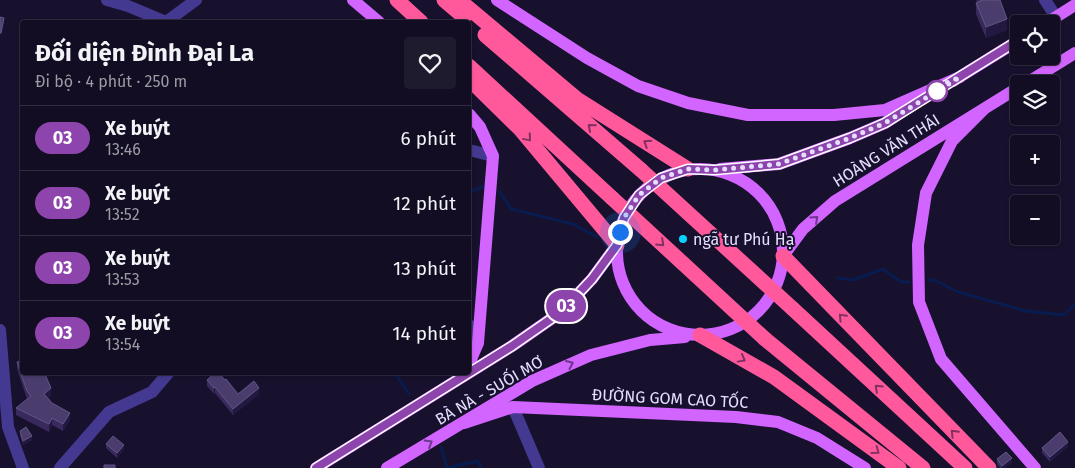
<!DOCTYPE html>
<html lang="vi">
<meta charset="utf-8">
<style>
:root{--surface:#120d22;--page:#1f1b2f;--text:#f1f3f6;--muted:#9c9ca5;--line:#312d40}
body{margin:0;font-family:"Fira Sans",sans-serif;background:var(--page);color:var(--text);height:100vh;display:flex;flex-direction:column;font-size:19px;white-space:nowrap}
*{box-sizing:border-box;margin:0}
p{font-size:16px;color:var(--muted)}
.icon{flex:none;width:28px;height:28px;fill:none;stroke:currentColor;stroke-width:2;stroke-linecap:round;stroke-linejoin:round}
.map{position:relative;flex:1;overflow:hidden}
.sheet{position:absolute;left:20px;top:20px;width:451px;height:355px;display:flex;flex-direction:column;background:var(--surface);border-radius:5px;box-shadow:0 1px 4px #0004,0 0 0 1px var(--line)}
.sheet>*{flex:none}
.badge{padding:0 10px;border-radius:16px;font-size:18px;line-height:32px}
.controls{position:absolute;left:1010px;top:15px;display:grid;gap:10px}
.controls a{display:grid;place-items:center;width:50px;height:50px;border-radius:5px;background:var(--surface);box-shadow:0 1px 4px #0004,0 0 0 1px var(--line);font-size:25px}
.you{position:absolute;width:25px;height:25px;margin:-12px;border:4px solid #fff;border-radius:50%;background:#1a73e8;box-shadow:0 0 0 8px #1a73e833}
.map>.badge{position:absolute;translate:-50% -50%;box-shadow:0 0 0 2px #fff}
.round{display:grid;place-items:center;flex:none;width:52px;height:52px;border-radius:5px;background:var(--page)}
.overview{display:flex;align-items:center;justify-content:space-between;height:85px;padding:0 15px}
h1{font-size:24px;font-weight:700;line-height:38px}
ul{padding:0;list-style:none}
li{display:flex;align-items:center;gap:15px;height:65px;padding:0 15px;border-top:1px solid var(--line)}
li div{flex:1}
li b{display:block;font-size:19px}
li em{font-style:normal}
li .badge{min-width:55px;font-weight:700;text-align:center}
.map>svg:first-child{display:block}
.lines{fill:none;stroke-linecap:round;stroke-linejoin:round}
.stream{stroke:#081c50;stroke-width:3}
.minor{stroke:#443990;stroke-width:12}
.major{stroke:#d265ff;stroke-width:12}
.highway{stroke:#ff599b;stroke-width:15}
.highway-bridge{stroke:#ff599b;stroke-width:15}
.wall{fill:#382a5c}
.shaded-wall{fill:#231842}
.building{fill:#4a3d6e;stroke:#625684}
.oneway{stroke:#80315f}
.oneway2{stroke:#6c378c}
.line-casing{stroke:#fff;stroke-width:11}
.line{stroke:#8e44ad;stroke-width:8}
.walk{stroke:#e4deff;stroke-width:5;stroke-dasharray:0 9}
.stop-dot{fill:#fff;stroke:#8e44ad;stroke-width:2.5}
.poi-dot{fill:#0ad2ff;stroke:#18112e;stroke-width:2}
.labels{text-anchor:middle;stroke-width:4;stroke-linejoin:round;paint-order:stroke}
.street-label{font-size:16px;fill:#e4deff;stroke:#18112e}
.poi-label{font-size:16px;fill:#e4deff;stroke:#18112e;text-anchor:start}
</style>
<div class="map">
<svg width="1075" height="468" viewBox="0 0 1075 468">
<rect width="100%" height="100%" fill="#18112e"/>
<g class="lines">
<!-- stream -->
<path class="stream" d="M469,188L474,191L486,185
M500,192L511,209L573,224L597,237
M838,278L853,280L883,269L901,282H909
M929,280H934L958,292L1026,311L1064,315L1075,304
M394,372L409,394
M441,447L447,468L477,461L481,468"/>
<!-- minor -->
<path class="minor" d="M107,0L128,6L166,22
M1045,0L1056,17
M166,22L196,0
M469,150L493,156
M469,325L478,343
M0,330L8,427L23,468
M513,407L539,468
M60,468L109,412L152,392L169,372"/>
<!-- major -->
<path class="major" d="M353,0L379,22
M497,0L587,58L638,86L688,103L748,115H834L885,110L960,77
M1045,24L1075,5
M953,81L1019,40
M1025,84L1075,53
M985,108L952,141L926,193L918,245L919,302L941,359L1035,468
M469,114L480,127L493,156L478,343L469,364
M617 252a83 83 0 1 1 166 0a83 83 0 1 1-166 0Z
M720,169L779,164L850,138L885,123L914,104
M783,256L803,229L835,201L1019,87
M464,423L513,407L736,417L778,422L817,438L865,468
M316,468L512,346L561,312L592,279L617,245
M387,468L532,381L591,355L650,340L685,337"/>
<!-- highway -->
<path class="highway" d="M397,0L421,22
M444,0L464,17
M459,0L577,99L688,169
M485,35L641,170
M469,66L612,198
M469,79L520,129L617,245
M783,256L989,468
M793,309L965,468
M700,335L774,377L899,468
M765,339L923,468"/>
<!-- highway-bridge -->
<path class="highway-bridge" d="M641,170L793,309
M612,198L765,339"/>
</g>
<!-- wall -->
<path class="wall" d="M976,0H1000L1007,30L986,38L976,14V3L977,2Z
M20,344L51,395L48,398L52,403L70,420L63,431L52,425L49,432L16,415V408L27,399L17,369V362L22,360L20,351Z
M207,380L238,394H259L233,415L215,393L214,394L207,386Z
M20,431L32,440L23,445L20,435Z
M106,444L124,449L117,458L106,448Z
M1068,446L1050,462L1042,453V448Z
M997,459L1012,462L1005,468H1000L997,464Z"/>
<!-- shaded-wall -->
<path class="shaded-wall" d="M4,18V24L1,39V33Z
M1007,19V30L986,38V27Z
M215,387V393L214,394V388Z
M51,388V395L44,401V394Z
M259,388V394L233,415V409Z
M70,413V420L63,431V424Z
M52,418V425L49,432V424Z
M32,436V440L23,445V441Z
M1068,442V446L1050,462V457Z
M124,445V449L117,458V453Z
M1012,458V462L1005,468H1002V466Z"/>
<!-- building -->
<path class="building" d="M981,0H1000L1007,19L986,27L976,3L981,1Z
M0,17L4,18L1,33H0Z
M22,343V358L20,344Z
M22,360V372H44L51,388L44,394L52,403L70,413L63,424L52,418L49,424L16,408L31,396L27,391L17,362Z
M216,372H218L225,380L226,379L238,394L254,381L259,388L233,409L215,387L214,388L207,380Z
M26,427L32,436L23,441L20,431Z
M1060,432L1068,442L1050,457L1042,448Z
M113,436L124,445L117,453L106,444Z
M1006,452L1012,458L1002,466L997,459Z
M104,465H115V468H104Z"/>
<!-- one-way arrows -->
<defs><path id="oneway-chevron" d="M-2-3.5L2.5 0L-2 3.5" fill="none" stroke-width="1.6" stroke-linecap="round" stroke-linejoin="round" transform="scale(1.25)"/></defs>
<g class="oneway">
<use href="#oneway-chevron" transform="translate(591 127) rotate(-139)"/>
<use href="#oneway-chevron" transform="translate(528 138) rotate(50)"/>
<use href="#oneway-chevron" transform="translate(647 143) rotate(-147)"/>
<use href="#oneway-chevron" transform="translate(661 243) rotate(43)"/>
<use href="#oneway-chevron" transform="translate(842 317) rotate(-134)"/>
<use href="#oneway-chevron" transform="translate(742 359) rotate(29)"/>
<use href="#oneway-chevron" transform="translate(878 388) rotate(-137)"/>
<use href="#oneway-chevron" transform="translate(954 433) rotate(-135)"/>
<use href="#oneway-chevron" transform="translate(876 451) rotate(36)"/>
</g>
<g class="oneway2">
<use href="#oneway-chevron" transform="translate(815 219) rotate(-42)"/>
<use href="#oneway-chevron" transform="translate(570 364) rotate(-24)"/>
<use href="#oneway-chevron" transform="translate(429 443) rotate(-31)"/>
</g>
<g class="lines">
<defs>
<path id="line" d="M316,468L512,346L561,312L592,279L617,245L624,218L639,195L661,178L688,169L715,170L779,164L850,138L885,123L1019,40"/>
</defs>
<!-- line casing -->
<use href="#line" class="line-casing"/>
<!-- line -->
<use href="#line" class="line"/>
<!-- walk -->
<path class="walk" d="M620,232L624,218L639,195L661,178L688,169L715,170L779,164L850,138L885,123L960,77L930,90L937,91"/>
</g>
<!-- markers -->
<circle class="stop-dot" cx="937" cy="91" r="10"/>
<circle class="poi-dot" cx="683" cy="239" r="5"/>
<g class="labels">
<!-- street labels -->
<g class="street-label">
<text transform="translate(886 150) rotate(-32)" y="6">HOÀNG VĂN THÁI</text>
<text transform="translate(489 390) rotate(-30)" y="6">BÀ NÀ - SUỐI MƠ</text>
<text transform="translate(670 398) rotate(3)" y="6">ĐƯỜNG GOM CAO TỐC</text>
</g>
<!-- poi labels -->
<g class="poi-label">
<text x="693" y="245">ngã tư Phú Hạ</text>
</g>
</g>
</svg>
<div class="controls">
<a><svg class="icon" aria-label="locate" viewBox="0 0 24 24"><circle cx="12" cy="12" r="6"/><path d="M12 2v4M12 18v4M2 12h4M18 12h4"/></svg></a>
<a><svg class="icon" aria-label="layers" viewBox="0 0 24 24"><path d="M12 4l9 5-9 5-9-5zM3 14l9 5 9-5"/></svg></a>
<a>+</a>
<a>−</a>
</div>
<div class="you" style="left:620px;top:232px"></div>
<b class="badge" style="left:566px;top:306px;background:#8e44ad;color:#fff">03</b>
<section class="sheet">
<div class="overview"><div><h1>Đối diện Đình Đại La</h1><p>Đi bộ · 4 phút · 250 m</p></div><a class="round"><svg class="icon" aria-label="heart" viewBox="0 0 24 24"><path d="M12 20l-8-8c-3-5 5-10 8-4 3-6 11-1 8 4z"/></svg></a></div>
<ul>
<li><span class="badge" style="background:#8e44ad;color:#fff">03</span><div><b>Xe buýt</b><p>13:46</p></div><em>6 phút</em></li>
<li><span class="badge" style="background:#8e44ad;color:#fff">03</span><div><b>Xe buýt</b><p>13:52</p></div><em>12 phút</em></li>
<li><span class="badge" style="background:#8e44ad;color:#fff">03</span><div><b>Xe buýt</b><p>13:53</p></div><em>13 phút</em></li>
<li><span class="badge" style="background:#8e44ad;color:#fff">03</span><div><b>Xe buýt</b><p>13:54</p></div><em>14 phút</em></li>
</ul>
</section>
</div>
